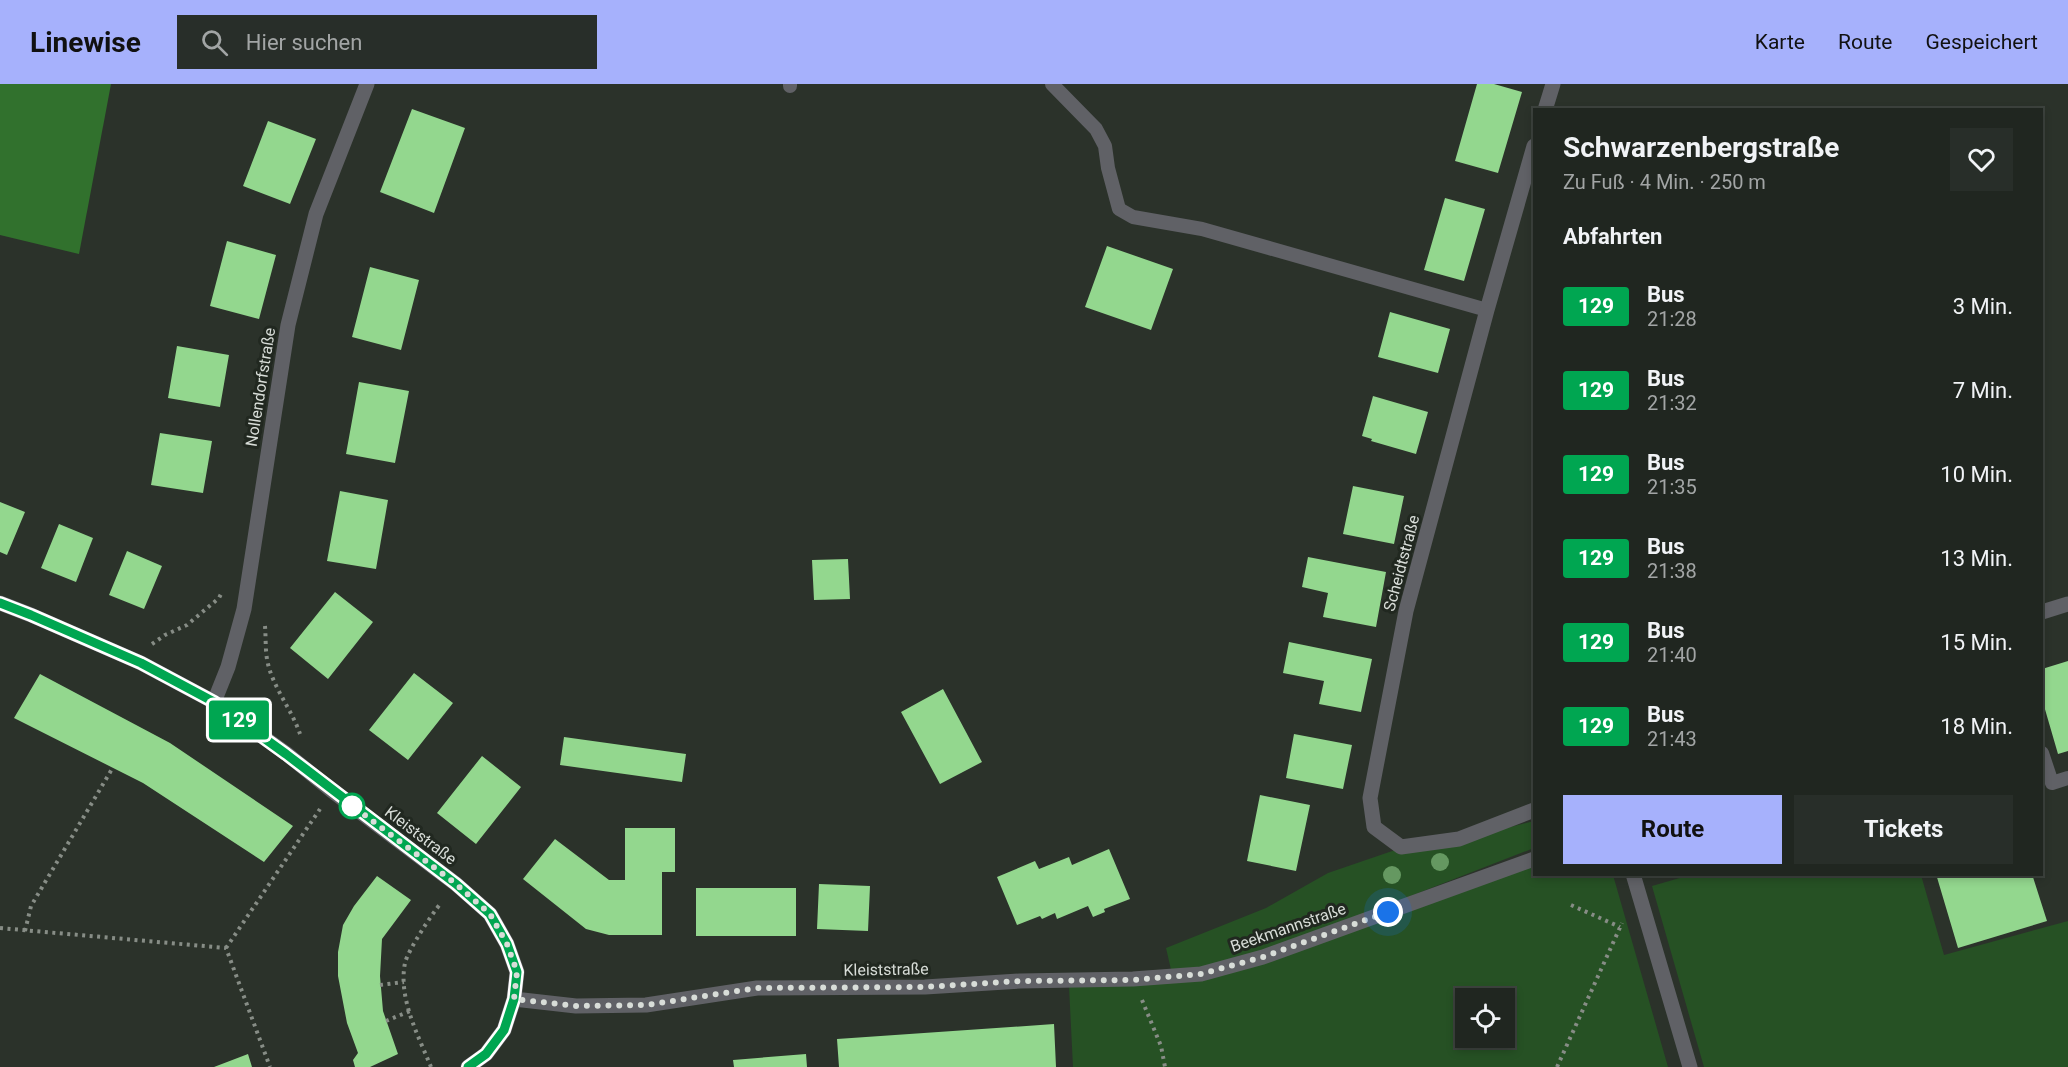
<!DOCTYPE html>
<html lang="de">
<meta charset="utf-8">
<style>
:root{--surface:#202620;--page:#282e29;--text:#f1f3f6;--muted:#a2a5a5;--line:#3d433e;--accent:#a6b1fc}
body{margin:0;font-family:Roboto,sans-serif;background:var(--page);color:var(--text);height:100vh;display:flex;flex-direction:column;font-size:22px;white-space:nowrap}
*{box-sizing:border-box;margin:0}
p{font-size:20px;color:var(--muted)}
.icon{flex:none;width:33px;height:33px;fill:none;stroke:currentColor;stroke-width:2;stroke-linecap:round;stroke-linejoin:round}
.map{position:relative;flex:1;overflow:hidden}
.details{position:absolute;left:1533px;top:24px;width:510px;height:768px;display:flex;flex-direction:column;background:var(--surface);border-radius:0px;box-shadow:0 3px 9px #0003,0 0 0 2px var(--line)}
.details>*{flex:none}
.badge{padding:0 12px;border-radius:4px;font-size:21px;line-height:39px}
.buttons{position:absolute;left:1455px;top:904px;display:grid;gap:12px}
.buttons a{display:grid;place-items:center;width:60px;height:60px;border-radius:0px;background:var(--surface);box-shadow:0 3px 9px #0003,0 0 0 2px var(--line);font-size:30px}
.you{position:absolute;width:30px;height:30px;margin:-15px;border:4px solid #fff;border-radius:50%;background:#1a73e8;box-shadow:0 0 0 9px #1a73e833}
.map>.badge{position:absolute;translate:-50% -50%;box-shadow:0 0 0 3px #fff}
h2{padding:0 30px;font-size:22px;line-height:54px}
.round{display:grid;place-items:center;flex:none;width:63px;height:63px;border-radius:0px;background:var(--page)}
.overview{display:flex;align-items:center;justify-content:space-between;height:102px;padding:0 30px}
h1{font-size:28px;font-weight:700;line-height:45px}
.action{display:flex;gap:12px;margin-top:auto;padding:12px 30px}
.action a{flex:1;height:69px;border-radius:0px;background:var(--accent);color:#111;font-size:24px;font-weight:700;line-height:69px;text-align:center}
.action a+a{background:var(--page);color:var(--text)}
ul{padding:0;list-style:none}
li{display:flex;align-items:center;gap:18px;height:84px;padding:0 30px}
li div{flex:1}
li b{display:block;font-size:22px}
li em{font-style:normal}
li .badge{min-width:66px;font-weight:700;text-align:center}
header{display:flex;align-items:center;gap:36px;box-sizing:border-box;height:84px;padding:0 30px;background:var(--accent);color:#111}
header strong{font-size:28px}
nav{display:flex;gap:33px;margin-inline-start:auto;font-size:21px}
.search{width:420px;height:54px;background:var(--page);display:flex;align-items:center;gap:15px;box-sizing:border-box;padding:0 21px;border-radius:0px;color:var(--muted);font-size:22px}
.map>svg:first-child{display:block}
.green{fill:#265124;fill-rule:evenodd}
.forest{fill:#31712d}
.building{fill:#93d78e}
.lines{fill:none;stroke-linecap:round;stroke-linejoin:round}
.path{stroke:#878d86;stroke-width:4;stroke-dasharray:3 4.5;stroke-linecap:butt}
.lane{stroke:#606166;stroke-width:14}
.street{stroke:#606166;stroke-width:15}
.tree{fill:#659861}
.line-casing{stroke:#fff;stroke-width:14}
.line{stroke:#00a651;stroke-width:9}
.walk{stroke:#d8ddd8;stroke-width:6;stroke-dasharray:0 10.8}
.stop-dot{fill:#fff;stroke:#00a651;stroke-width:3}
.labels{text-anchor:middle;stroke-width:6;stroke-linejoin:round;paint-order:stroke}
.street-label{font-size:16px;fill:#d8ddd8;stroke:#212820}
</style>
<header>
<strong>Linewise</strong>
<div class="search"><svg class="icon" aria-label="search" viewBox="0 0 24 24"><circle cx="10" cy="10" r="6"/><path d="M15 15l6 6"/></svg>Hier suchen</div>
<nav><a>Karte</a><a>Route</a><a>Gespeichert</a></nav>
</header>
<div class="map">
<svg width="2068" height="983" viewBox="0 0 2068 983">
<rect width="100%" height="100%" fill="#2b322a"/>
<!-- green -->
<path class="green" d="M1534,737V764L1264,869L1172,890L1166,864L1266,824L1328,789L1401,764L1459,756Z
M1534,779V790L1613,791L1668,983H1073L1069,902L1201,895ZM1466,915H1504V954H1466Z
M1690,791H1921L1944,871L2068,837V983H1704L1652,802Z"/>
<!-- forest -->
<path class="forest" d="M0,0H111L79,170L0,151Z"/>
<!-- building -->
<path class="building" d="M1477,0H1494L1522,8L1498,89L1455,77Z
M412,25L465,44L434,129L380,108Z
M268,37L316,55L290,120L243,102Z
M1445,114L1485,125L1464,197L1424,186Z
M227,157L276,171L259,235L210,222Z
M1107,162L1173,185L1151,246L1085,223Z
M370,183L419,196L401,266L352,253Z
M1390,228L1450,245L1438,289L1378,273Z
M177,262L229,271L220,323L168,314Z
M359,298L409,307L395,379L346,370Z
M1373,312L1428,328L1416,370L1371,357L1372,355L1362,352Z
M160,349L212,357L203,409L151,401Z
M1353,402L1404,412L1394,460L1343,450Z
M340,407L388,416L376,485L327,477Z
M0,418L25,428L7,471L0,468Z
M59,440L93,454L76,498L41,484Z
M127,467L162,482L144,525L109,511Z
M1308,473L1386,488L1376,543L1323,533L1328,509L1302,503Z
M848,475L850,515L814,516L812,476Z
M335,508L373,538L328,595L290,564Z
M1289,558L1372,575L1361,628L1319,620L1324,597L1283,589Z
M2068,577V667L2058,670L2042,615V585Z
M414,589L453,619L408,676L369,646Z
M40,590L170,659L293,742L264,778L143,699L14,634Z
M943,605L982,678L940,700L901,628Z
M1294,650L1352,661L1343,705L1286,694Z
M564,653L686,670L682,698L560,681Z
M482,672L521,703L476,760L437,729Z
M1260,711L1310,721L1296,787L1247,777Z
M625,744H675V788H662V851H609L586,845L523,795L555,755L609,796H625Z
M1109,765L1130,815L1104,825L1105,828L1093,833L1088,822L1057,835L1055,829L1042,835L1040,832L1017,841L997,793L1035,777L1039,785L1069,773L1072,781Z
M1936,790H2032L2047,837L1958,864Z
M377,792L411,816L382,855L380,892L383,927L398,970L370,983H355L353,976L358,969L347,939L338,892V868L343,841L354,822Z
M819,800L870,802L868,847L817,845Z
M696,804H796V852H696Z
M1054,940L1056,983H839L837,955Z
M248,970L252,983H214Z
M806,970L807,983H734L733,976Z"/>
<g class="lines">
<!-- path -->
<path class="path" d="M265,542C266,554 265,568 268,580C274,605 292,626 300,650
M152,560L165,551L187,541L219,514L222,508
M1571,821L1620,843
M0,844L226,864L270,983
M25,847L31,822L112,685
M226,864L320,725
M380,901L404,898
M1142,916L1161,962L1165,983
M386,937L410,927
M431,983C418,951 398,914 405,879C408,866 432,830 441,819
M1557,983L1622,839"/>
<!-- lane -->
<path class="lane" d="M1052,0L1096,45L1105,62L1108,84L1119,125L1133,133L1202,145L1487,226
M790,2V0
M2042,669L2052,699L2068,694"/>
<!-- street -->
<path class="street" d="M1545,26L1553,0
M1534,62L1487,226L1406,527L1370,714L1374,743L1401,763L1459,755L1534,726
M0,519L31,531L141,579L214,618L287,670L331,706L456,800L490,830L507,860L517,888L514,915L504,946L486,970L468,983
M2042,528L2068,520
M214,618L228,583L244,525L288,241L316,130L367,0
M1633,790L1690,983
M514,915L576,922L646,921L757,904L925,903L1020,897L1133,895L1201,890L1263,873L1534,775"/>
</g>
<!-- trees -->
<g class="tree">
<circle cx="1440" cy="778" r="9"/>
<circle cx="1392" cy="791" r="9"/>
</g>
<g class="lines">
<defs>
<path id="line" d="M0,519L31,531L141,579L214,618L286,670L456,800L490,830L507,860L517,888L514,915L504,946L486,970L468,983"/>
</defs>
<!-- line casing -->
<use href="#line" class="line-casing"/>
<!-- line -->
<use href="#line" class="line"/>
<!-- walk -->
<path class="walk" d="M352,722L350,720L456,800L490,830L507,860L517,888L514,915L576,922L646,921L757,904L925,903L1020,897L1133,896L1201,890L1263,873L1388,828"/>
</g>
<!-- markers -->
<circle class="stop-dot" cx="352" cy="722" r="12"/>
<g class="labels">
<!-- street labels -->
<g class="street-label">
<text transform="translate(260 303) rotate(-81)" y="6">Nollendorfstraße</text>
<text transform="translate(1401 479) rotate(-75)" y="6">Scheidtstraße</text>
<text transform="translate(421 751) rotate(37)" y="6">Kleiststraße</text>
<text transform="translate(1288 843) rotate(-19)" y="6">Beekmannstraße</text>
<text transform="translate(886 885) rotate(-1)" y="6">Kleiststraße</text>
</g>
</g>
</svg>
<div class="buttons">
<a><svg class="icon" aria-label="locate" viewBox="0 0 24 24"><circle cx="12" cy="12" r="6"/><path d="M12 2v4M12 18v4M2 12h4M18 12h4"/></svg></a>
</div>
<div class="you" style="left:1388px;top:828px"></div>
<b class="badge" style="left:239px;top:636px;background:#00a651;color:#fff">129</b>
<section class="details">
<div class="overview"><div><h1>Schwarzenbergstraße</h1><p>Zu Fuß · 4 Min. · 250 m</p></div><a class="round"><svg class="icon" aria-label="heart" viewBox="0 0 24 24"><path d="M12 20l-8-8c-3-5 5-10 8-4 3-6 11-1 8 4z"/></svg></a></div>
<h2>Abfahrten</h2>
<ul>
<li><span class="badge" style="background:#00a651;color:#fff">129</span><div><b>Bus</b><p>21:28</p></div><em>3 Min.</em></li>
<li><span class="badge" style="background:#00a651;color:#fff">129</span><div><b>Bus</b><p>21:32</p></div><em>7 Min.</em></li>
<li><span class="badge" style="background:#00a651;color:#fff">129</span><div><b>Bus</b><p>21:35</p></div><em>10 Min.</em></li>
<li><span class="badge" style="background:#00a651;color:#fff">129</span><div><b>Bus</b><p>21:38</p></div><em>13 Min.</em></li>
<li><span class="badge" style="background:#00a651;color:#fff">129</span><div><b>Bus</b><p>21:40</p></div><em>15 Min.</em></li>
<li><span class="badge" style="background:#00a651;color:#fff">129</span><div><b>Bus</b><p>21:43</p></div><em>18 Min.</em></li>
</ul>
<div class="action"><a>Route</a><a>Tickets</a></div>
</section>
</div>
